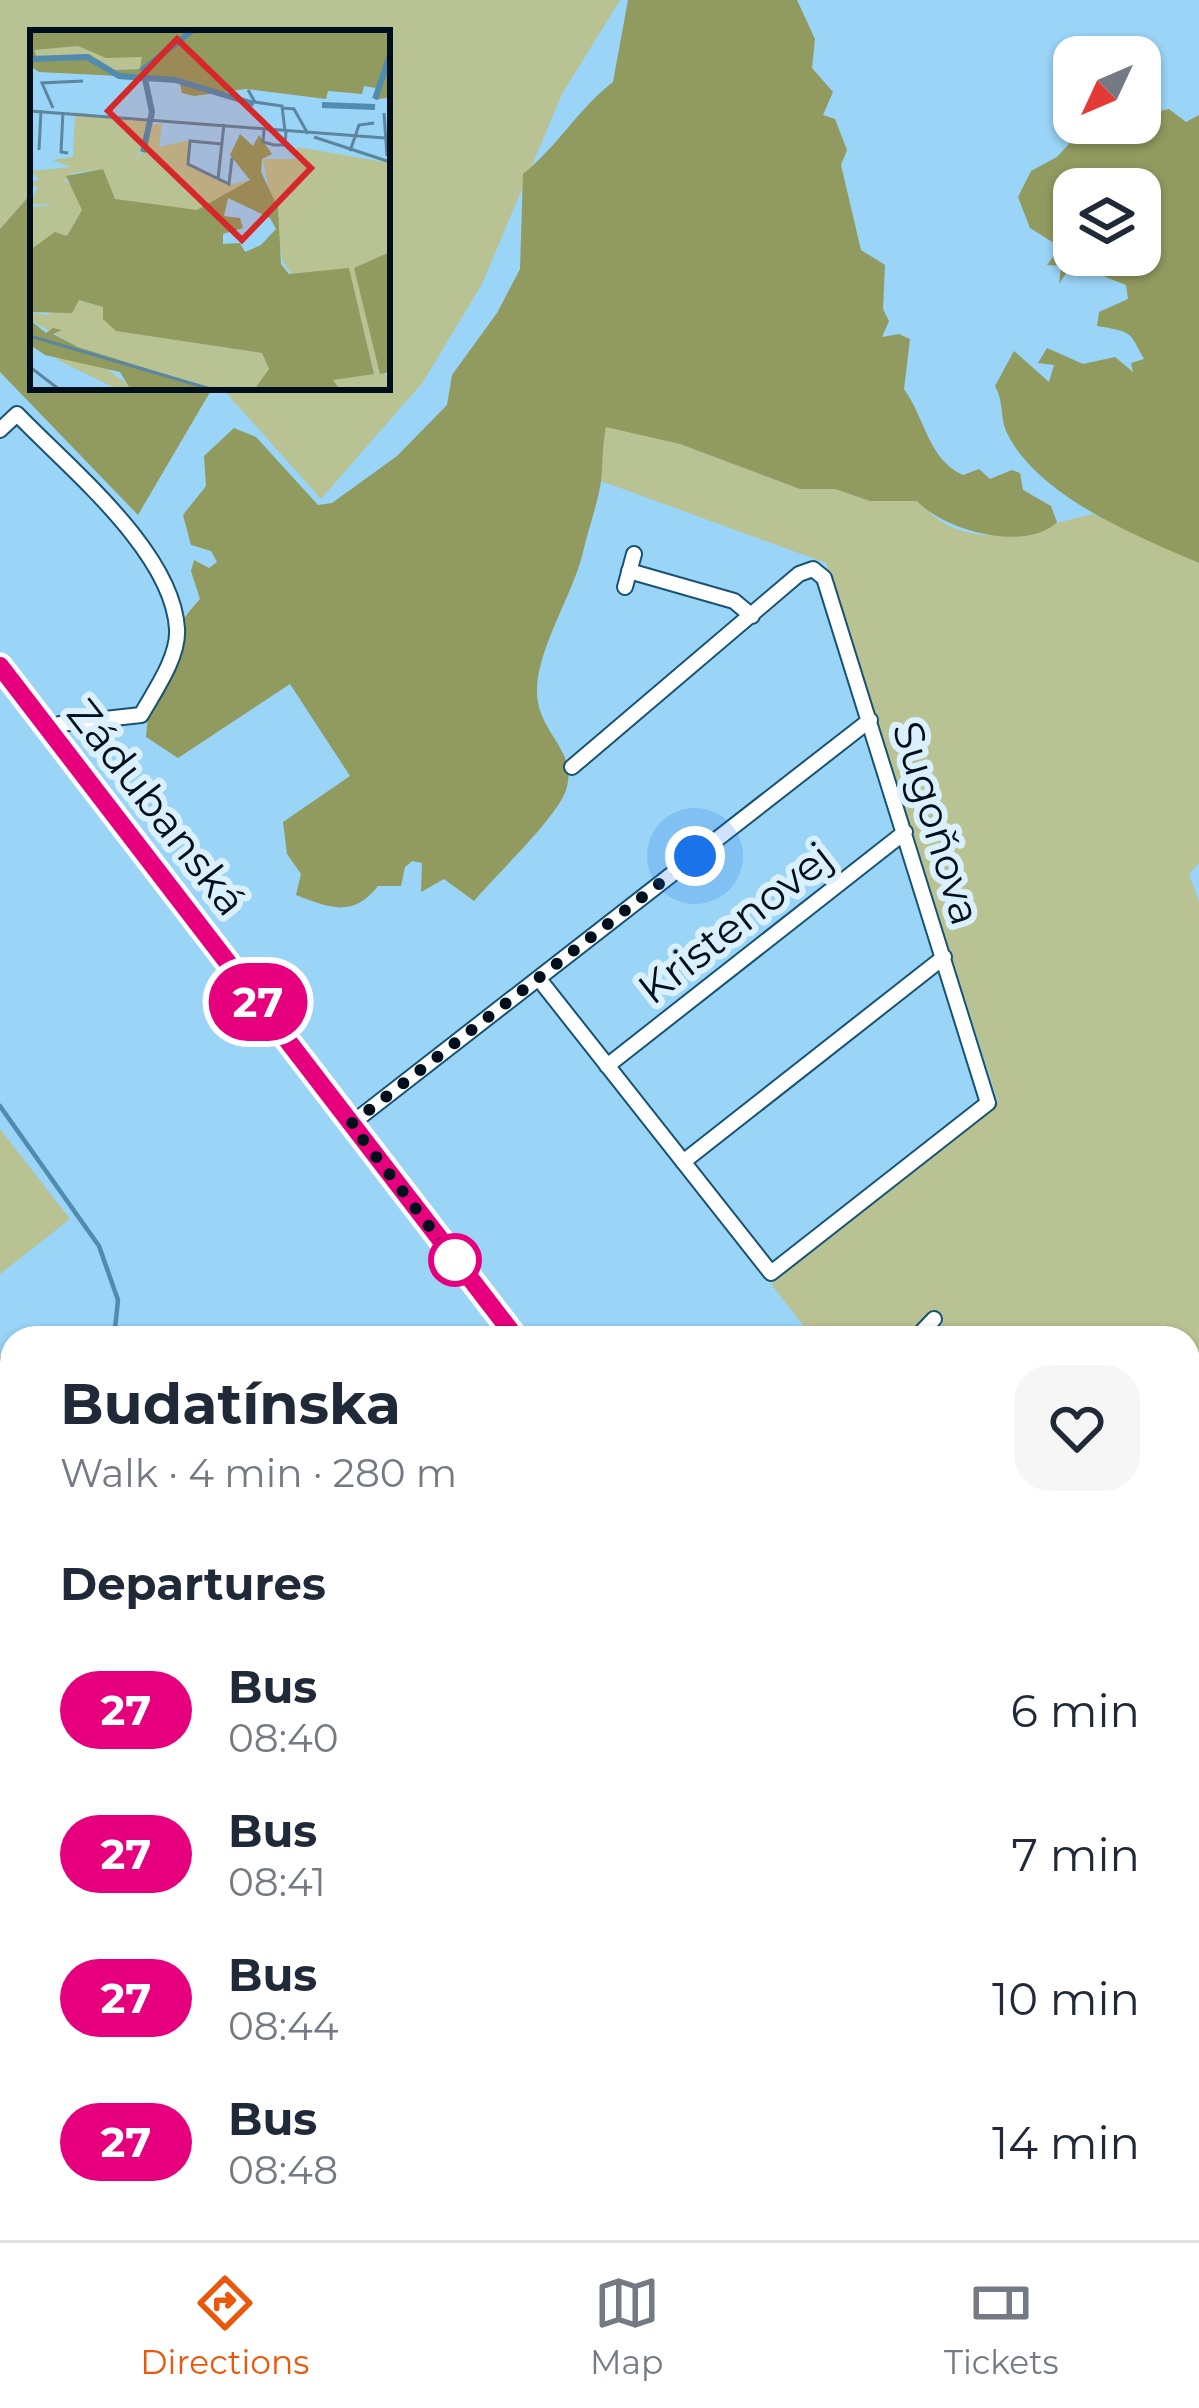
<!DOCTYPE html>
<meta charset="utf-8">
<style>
:root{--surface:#fff;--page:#f6f6f7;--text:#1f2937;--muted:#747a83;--line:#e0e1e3;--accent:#ea580c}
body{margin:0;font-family:Montserrat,sans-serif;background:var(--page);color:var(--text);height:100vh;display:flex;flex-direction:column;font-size:45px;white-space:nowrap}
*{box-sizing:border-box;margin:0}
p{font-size:39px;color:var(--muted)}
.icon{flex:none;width:66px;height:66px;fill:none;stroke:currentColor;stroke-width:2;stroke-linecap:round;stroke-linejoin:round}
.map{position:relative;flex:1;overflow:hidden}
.side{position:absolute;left:0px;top:1326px;width:1200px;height:915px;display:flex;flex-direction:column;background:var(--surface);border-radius:36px 36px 0 0;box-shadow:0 3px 9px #0004}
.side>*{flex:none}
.badge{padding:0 24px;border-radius:39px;font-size:42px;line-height:78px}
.needle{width:78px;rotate:226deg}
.controls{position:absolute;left:1053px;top:36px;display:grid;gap:24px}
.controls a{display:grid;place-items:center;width:108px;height:108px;border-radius:24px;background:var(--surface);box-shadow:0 3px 9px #0004;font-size:60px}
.you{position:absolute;width:60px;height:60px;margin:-30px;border:9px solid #fff;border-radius:50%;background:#1a73e8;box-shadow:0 0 0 18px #1a73e833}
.map>.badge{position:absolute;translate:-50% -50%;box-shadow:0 0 0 6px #fff}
h2{padding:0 60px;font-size:45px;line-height:108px}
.round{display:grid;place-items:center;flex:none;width:126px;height:126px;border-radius:36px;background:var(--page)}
.summary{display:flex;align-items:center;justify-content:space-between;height:204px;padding:0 60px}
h1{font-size:57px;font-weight:700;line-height:90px}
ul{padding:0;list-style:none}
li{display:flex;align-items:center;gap:36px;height:144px;padding:0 60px}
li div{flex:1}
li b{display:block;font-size:45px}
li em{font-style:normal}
li .badge{min-width:132px;font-weight:700;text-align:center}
.menu{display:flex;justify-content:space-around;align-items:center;height:168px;border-top:3px solid var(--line);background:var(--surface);font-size:33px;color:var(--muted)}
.menu a{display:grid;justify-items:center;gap:6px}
.menu .current{color:var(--accent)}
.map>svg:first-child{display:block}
.green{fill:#b9c292}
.forest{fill:#919a5f;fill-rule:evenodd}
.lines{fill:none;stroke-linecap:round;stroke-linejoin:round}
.stream{stroke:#508caf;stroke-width:4.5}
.street-casing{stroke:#195372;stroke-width:18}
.secondary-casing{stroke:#195372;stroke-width:26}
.street{stroke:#fff;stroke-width:14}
.secondary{stroke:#fff;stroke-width:21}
.line-casing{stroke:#fff;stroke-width:27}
.line{stroke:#e6007e;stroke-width:18}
.walk{stroke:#000f1b;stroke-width:12;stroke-dasharray:0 21.6}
.stop-dot{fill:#fff;stroke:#e6007e;stroke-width:6}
.labels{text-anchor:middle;stroke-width:12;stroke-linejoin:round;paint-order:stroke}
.street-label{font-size:42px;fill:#000f1b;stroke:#daf0fd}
.inset-river{fill:none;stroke:#508caf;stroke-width:6}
.inset-road{fill:none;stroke:#5c859f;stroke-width:3}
.view{fill:#d62828;fill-opacity:0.15;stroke:#d62828;stroke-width:6}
.inset-edge{fill:none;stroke:#000f1b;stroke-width:6}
</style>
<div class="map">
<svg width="1199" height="2240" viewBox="0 0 1199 2240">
<rect width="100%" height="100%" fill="#9ad4f7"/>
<!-- green -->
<path class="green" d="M0,0H620L562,94L482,284L423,382L321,499L221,387H387V33H33V199L28,197L0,229Z
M606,426L680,444L800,489H835L870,501H918C969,560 1032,527 1093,514L1199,563V863L1189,874L1199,902V1603L1188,1604V1338H953L931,1311L903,1338H813L771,1284L998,1102L826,563L601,481L598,462Z
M0,1129L70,1219L0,1274Z
M1188,1680L1199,1689V2128L1188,2110Z"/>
<!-- forest -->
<path class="forest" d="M628,0H797L815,39L812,68L833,92L823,115L835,119L847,150L841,165L861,250L885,265L883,309L889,321L882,337L899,334L910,339L904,389C926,420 928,459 963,475L979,469L990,479L1012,470L1020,473L1023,490L1051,506L1057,522C1026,553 943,530 917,501H870L835,489H800L680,444L606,427C602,446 603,462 601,481C598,503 588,530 583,552C574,592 537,649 537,690C536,733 579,749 566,790C558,816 496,875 474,901L444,879L421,892L422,863L412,861L405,867L401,886H378C353,918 330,908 296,895L301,874L287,854L283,822L350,776L290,684L178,758L146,737C150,689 167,633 200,599L191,571L194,560L209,568L217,562L211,551L191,545L183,515L206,486L204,456L234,428L256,437L318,505L332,503L397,456L447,405L452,375L497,313L520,269L523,174C558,146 578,109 613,82Z
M1169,109L1186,122L1199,115V563C1137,536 1037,497 1006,431C1000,417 1004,402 995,386L1014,351L1049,382L1054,365L1038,363L1047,348L1083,364L1115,357L1133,372L1131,363L1144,359C1129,332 1134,332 1097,326L1099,312L1128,299L1126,285L1072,264L1059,284L1061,266L1047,265L1055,254L1068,263L1065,250L1030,228L1018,197L1031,171L1057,157L1077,135L1076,123H1140V116ZM1140,189V255H1074V189Z
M29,196L33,199V387H213L138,515L0,372V229Z
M0,1355L12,1363V2229H609L618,2240H0Z"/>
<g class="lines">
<!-- stream -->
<path class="stream" d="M0,1106L99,1246L118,1300L114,1338
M1188,1627L1199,1625
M0,2207L12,2210
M33,2229L61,2240
M567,2229L582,2240"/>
<defs>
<path id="street" d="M0,430L17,414C69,468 173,552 177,629C179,657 154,692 141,715L60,724L49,730
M629,571L734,601L752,616
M625,587L634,554
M539,979L771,1273L988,1103L824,578L813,569L799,574L572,767
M607,1066L905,832
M351,1124L870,720
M683,1162L944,957
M916,1338L934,1319
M1188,2205L1199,2208
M753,2240L766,2229
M1133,2240L1146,2229"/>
<path id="secondary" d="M0,666L516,1338
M1188,2152L1199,2165"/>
</defs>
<!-- street casing -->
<use href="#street" class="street-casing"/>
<!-- secondary casing -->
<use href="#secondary" class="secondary-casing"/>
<!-- street -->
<use href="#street" class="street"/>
<!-- secondary -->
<use href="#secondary" class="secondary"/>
</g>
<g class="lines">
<defs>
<path id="line" d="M0,666L516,1338"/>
</defs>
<!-- line casing -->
<use href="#line" class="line-casing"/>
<!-- line -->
<use href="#line" class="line"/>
<!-- walk -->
<path class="walk" d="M455,1260L351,1124L695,856"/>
</g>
<!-- markers -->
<circle class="stop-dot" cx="455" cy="1260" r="24"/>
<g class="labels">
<!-- street labels -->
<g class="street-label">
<text transform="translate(157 807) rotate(52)" y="15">Zádubanská</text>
<text transform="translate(937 823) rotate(73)" y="15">Sugoňova</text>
<text transform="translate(735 923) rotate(-38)" y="15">Kristenovej</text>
</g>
</g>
<!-- overview -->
<g transform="translate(30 30)">
<rect width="360" height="360" fill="#9ad4f7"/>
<path d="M48,16L113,27L111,39L85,40L59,24L6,27L3,19ZM45,82L117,91L107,131L123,94H132L129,117L160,110L158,135L199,155L221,150L187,174L152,184L84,172L73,139L44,143L35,150L50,163L52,180L37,206L22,205L0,220V177L24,175L0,174L8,157L0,154L9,149L0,141L41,137L22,130L43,127ZM267,117L360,133V222L325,238L360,360L304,359L303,350L344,343L319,239L263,246L253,232L233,129H267ZM48,270L73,277L97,302L232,323L239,340L224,360H186L48,317L0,290V282L16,285ZM24,328L67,332L103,358L89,360Z" fill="#b9c292"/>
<path d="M0,0H360V67L345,70L346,58L334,56L332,64L298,61L296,69L216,59L164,66L152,63L149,49L9,42L0,36ZM48,16L76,28L112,27L110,39L85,40L59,24L7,27L4,20ZM210,104L223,116L229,105L242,124L232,129L231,142L248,178L251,234L259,244L319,238L344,344L303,350L310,360H224L239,339L232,323L86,301L73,289V277L49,270L42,283L0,282V220L25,202L37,206L52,180L36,146L73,139L85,169L167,180L220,150L200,125ZM198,168L240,188L246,199L231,215L215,222L210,213L193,214V204L213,198L210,188L194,186ZM360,222V342L350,344L324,238ZM0,290L16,303L23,298L32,300L23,304L48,317L186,360H101L90,342L15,325L0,315Z" fill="#919a5f" fill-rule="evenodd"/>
<path class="inset-river" d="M0,29L57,27L89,46L145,50L224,74M111,41L163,0M345,69L360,25M292,75L345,77M113,122L122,82L114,44"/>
<path class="inset-road" d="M218,60L225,72L252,76L255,101M23,78L12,53L53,51M253,78L264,79L278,104M0,81L355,108M33,82L31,122L38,123M354,83L357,126M234,100L233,112L244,115H255L256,102M284,107L360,132M191,114L160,111L158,134L199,154L202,128M9,120L11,80M320,121L329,95L344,93M188,149L194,94M0,306L184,360M0,337L30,360"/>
<path class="view" d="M147,9L281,138L212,210L78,81Z"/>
<rect width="360" height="360" class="inset-edge"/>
</g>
</svg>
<div class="controls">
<a><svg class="needle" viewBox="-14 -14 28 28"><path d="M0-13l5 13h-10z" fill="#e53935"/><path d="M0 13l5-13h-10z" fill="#747a83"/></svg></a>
<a><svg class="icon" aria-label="layers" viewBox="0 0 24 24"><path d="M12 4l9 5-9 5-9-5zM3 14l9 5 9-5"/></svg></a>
</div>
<div class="you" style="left:695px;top:856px"></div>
<b class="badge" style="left:258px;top:1002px;background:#e6007e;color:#fff">27</b>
<section class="side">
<div class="summary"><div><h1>Budatínska</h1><p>Walk · 4 min · 280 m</p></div><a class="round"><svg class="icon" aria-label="heart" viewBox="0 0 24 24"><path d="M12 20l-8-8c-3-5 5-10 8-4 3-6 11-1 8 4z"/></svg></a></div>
<h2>Departures</h2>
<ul>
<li><span class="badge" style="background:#e6007e;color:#fff">27</span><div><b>Bus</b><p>08:40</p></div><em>6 min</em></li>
<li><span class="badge" style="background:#e6007e;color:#fff">27</span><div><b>Bus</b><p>08:41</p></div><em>7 min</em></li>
<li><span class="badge" style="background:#e6007e;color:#fff">27</span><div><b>Bus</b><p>08:44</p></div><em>10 min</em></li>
<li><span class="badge" style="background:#e6007e;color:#fff">27</span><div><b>Bus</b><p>08:48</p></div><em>14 min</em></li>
</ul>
</section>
</div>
<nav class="menu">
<a class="current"><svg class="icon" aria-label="directions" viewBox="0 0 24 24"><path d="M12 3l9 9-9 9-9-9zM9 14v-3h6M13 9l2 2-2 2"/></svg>Directions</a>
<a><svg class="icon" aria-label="map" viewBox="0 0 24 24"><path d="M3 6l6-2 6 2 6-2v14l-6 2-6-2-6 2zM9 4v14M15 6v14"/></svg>Map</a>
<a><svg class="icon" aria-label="tickets" viewBox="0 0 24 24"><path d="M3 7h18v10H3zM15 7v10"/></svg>Tickets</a>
</nav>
